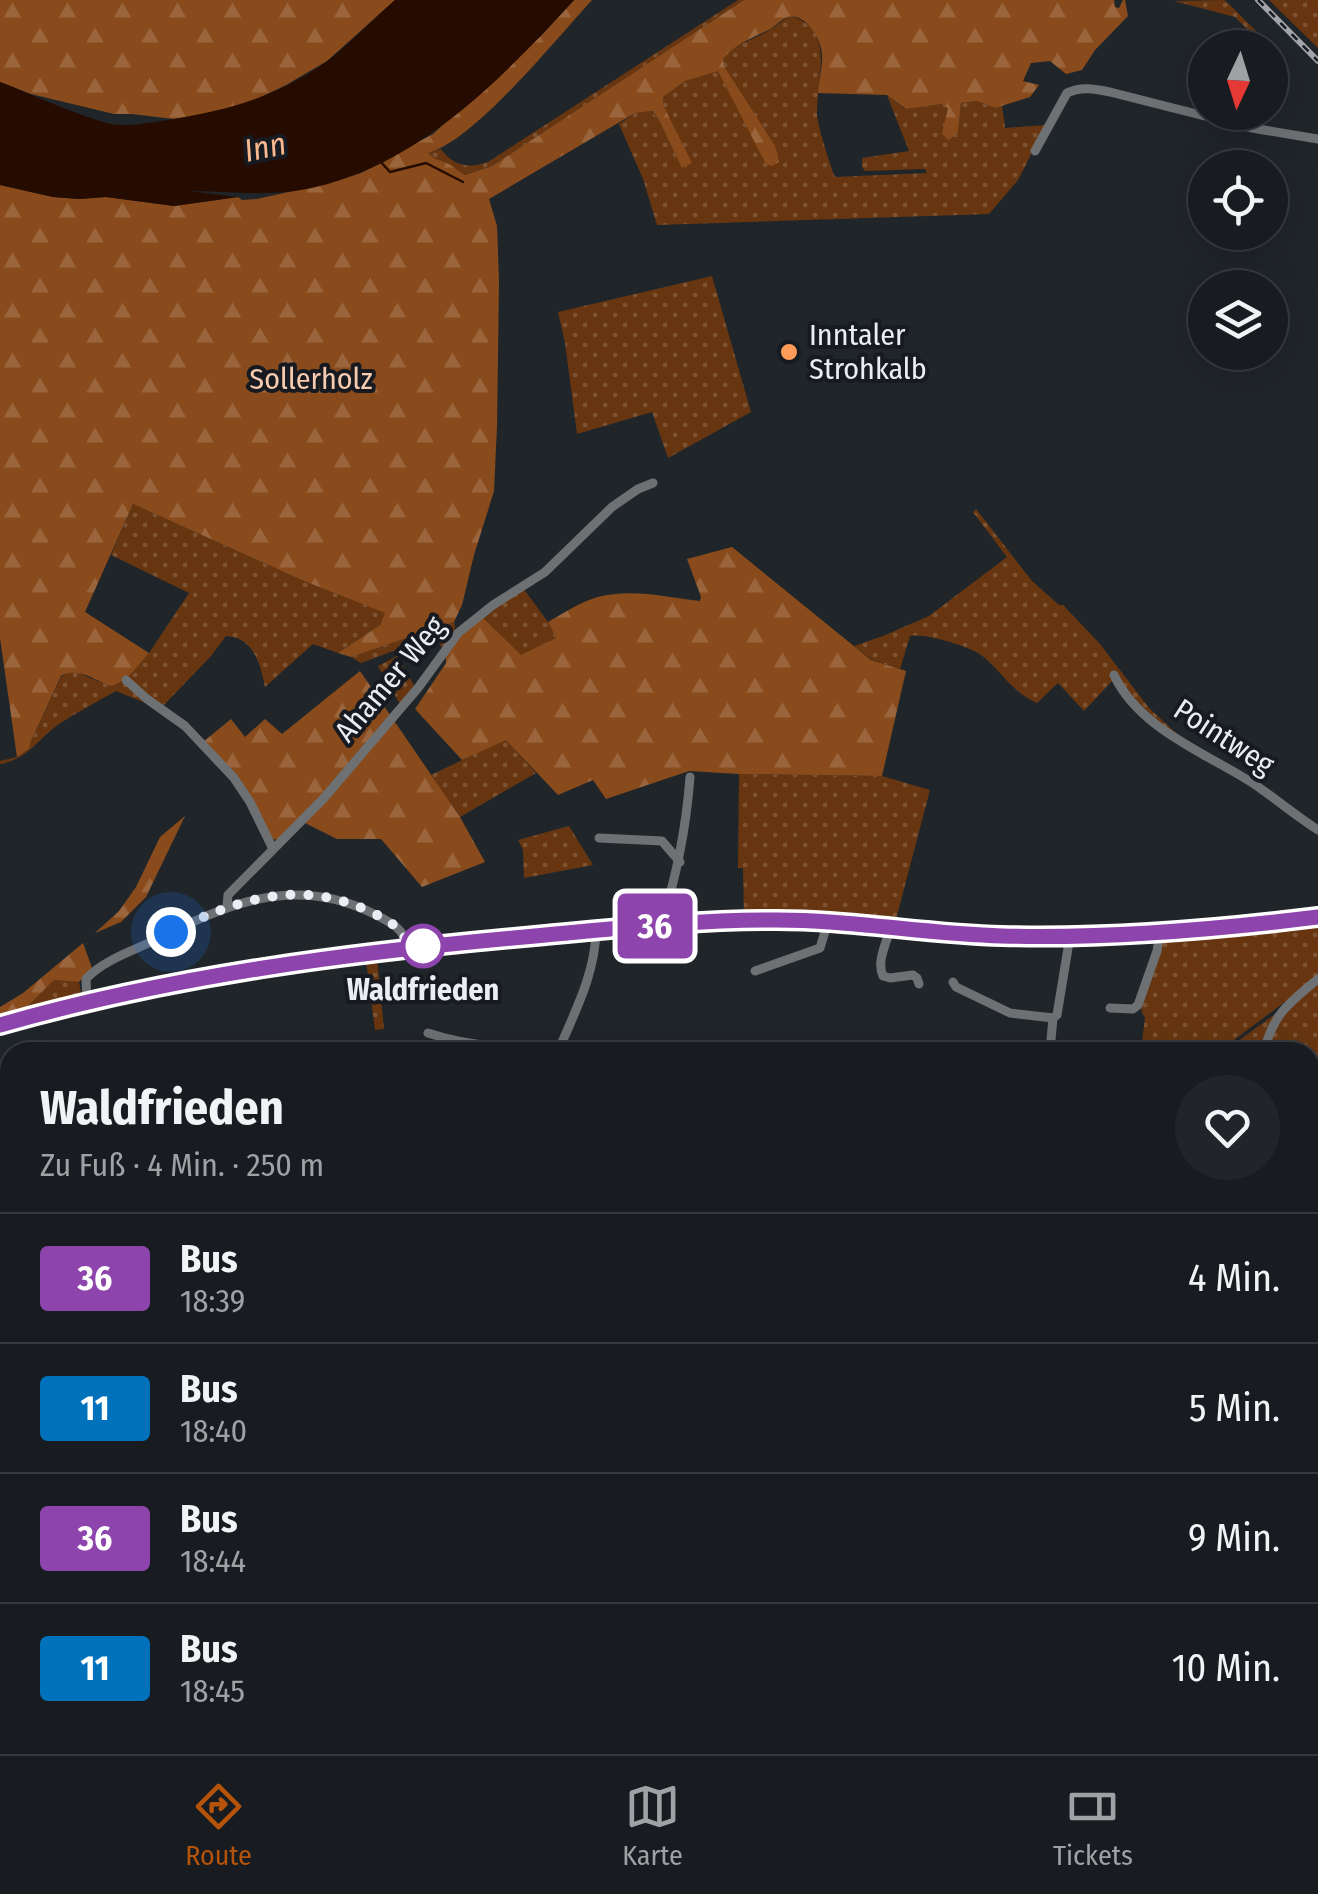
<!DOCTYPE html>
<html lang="de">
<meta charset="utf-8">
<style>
:root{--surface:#181c20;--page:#212529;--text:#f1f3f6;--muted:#9fa1a5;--line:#363a3e;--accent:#b45309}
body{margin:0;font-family:"Fira Sans Condensed",sans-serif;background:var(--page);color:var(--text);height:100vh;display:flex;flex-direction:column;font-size:38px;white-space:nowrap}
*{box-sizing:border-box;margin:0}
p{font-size:32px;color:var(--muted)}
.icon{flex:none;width:55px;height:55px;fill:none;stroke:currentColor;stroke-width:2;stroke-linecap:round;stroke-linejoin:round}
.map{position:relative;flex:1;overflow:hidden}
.details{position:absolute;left:0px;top:1042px;width:1320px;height:712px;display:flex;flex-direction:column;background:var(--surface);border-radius:30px 30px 0 0;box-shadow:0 10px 40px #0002,0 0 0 2px var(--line)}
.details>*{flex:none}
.badge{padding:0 20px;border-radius:8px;font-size:35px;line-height:65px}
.needle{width:65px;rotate:184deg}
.tools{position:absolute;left:1188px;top:30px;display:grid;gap:20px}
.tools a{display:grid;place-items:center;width:100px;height:100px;border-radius:50%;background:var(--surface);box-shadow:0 10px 40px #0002,0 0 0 2px var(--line);font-size:50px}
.you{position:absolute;width:50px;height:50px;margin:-25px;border:8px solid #fff;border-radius:50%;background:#1a73e8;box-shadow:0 0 0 15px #1a73e833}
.map>.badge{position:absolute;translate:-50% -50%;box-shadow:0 0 0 5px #fff}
.round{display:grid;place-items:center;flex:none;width:105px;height:105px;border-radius:52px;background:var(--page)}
.summary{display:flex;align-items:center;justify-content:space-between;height:170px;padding:0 40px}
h1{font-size:48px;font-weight:700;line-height:75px}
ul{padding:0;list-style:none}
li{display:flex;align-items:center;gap:30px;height:130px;padding:0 40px;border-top:2px solid var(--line)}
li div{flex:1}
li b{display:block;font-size:38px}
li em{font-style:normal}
li .badge{min-width:110px;font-weight:700;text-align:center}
.tab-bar{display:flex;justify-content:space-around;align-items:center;height:140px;border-top:2px solid var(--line);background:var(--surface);font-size:28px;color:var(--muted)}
.tab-bar a{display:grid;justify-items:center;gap:5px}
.tab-bar .selected{color:var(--accent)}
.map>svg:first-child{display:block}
.built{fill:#222b36}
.grass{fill:url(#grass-dots)}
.forest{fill:url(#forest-firs)}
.water{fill:#260c00}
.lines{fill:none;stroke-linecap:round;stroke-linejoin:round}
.stream{stroke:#260c00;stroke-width:2.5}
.minor{stroke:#6e7174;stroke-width:9}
.rail-casing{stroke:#a2a5aa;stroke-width:6}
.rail{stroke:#171b21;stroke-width:2.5;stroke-dasharray:8;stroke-linecap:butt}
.line-casing{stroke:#fff;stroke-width:22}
.line{stroke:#8e44ad;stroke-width:15}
.walk{stroke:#eaedf1;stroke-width:10;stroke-dasharray:0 18}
.poi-dot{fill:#fe9c57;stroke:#171b21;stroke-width:4}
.stop-dot{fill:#fff;stroke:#8e44ad;stroke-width:5}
.labels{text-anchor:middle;stroke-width:8;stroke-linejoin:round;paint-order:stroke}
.poi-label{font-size:30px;fill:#eaedf1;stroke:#171b21;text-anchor:start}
.park-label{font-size:30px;fill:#f9ccb0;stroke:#171b21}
.street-label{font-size:30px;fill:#eaedf1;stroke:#171b21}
.stop-label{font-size:30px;font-weight:bold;fill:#eaedf1;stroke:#171b21}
.water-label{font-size:32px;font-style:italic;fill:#fab88d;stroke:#171b21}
</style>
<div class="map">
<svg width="1318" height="1754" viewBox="0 0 1318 1754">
<defs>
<pattern id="grass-dots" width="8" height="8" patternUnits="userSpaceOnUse" patternTransform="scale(2.5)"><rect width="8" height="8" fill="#673610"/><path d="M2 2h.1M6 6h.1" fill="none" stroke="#7d5333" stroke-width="1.8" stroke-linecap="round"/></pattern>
<pattern id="forest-firs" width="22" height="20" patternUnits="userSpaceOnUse" patternTransform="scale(2.5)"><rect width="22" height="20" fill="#894b1b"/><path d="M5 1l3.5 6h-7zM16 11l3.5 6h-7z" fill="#9a653d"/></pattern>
</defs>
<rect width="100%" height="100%" fill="#20252a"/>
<!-- built -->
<path class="built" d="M1318,1628V1754H1126L1133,1745H1310V1629Z"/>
<!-- grass -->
<path class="grass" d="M738,0H744L492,166L464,175C451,166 437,162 427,153L441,149C453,166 469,169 488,162Z
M1224,0L1227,2L1271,46L1265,47L1235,17L1174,1Z
M1269,0H1318V48Z
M791,16C837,30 816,79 817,115C818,127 830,165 835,177L927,173L925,169L865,171L862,167V158L909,151L887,95L905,109L942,104L948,107L947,117L958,132L961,103L977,101L995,108L1002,105L1005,128L1046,125L1018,180L989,214L657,225L643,179L619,124L635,113L651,111L659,120L682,167L663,105V97L685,81L725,67L723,59C739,40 758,39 776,26C781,22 785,18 791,16Z
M712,276L751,412L668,458L652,412L577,434L565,343L558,312Z
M133,504L304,581L386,613L380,625L338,653L313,644L265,687C260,663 254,638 226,636L211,656L161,708L125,678L149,653L189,593L111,555Z
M976,509L1032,581L1059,605H1063L1100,644L1149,708L1177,734L1206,753L1166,728L1113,680L1084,711L1058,683L1037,703C1011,692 1002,671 981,655C968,646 925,633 910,636L900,669L872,660L854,646L883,636L929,616L1007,557L973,512Z
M523,588L548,622L556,638L521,656L481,616Z
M454,622C458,632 449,640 443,649L434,636L361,663L351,657Z
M397,656L415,687L400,704L378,666Z
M68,672H76L110,686L124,680L153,706L116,691C97,702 77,712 59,724C38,739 27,760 0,764V761L17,757L29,749L31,741L61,677Z
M506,739L536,773L460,817L431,775Z
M739,774L882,776L930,790L895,923L807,916H744L743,868H738Z
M569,826L593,865L524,878L523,850L518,840Z
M1318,923V977L1218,1052H1141L1145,1017L1142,1013L1141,1006L1163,938Z
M377,958L384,1029L375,1030L366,960Z
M54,980L79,982L81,993L76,1000L0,1021L28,1006Z
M1318,981V1266L1310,1268V1052H1266L1283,1013Z
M1277,1013L1262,1052H1223L1271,1017Z
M159,1745H258L257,1751L259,1754H165Z"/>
<!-- forest -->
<path class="forest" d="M0,0H395L327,61L286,85L244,105L208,114L174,119L132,114H114L31,94L0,82Z
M574,0H592C556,39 475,140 428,153C434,160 440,160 449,164C454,167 459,172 465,175L492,166L744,0H1114L1115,7L1119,8L1123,0H1125L1128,16L1095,50L1082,70L1066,74L1050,61L1031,63L1023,81L1039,85L1030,97L995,108L977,101L961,103L958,132L949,140L942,134L948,108L942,104L906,109L887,95L818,93C819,81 823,66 822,54C821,39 806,13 788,17C781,19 776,26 769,30C751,38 736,44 723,59L725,68L775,146L779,162L772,166L766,164L718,71L685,81L663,97V105L692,163L682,168L659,120L652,111L635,113L489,199L497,226L499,280L497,426L494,491L474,555L462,605L454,622L351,657L338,653L380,625L385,613L304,581L133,504L85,612L149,653C138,665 126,683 110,686C95,680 76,666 61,676L31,741L29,749L17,757L0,638V185L53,197L79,199L106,197L174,206L238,197L242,200L257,199L329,183L361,173L433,134L541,36Z
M732,547L871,660L906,671L882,776L739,774L689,771L606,799L593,780L558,795L506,740L462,760L415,709L446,663L445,652L481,616L521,655L556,638L548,622C564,613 580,602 598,597C631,588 667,597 700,601L701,597L687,559Z
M360,671L460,817L485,862L422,887L381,839H337L299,820L278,840L272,839L247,790L203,742L231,719L245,737L265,719L282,734Z
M185,816L146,897L121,922L95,933L119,911L136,887L160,837Z
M83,943L92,968L79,982L54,980L28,1006L0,1021V1007L23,993Z
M258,1745H1089L1081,1754H259L257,1751Z"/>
<!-- water -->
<path class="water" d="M395,0H574C499,82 411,173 295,191C260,196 224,191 188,191L238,197L174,206L106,197L79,199L53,197L0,185V82C36,96 71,113 107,123C126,128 150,122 168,120C228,110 275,98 326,62C350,44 372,20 395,0Z"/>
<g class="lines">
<!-- stream -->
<path class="stream" d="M380,161L390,172L426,163L463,182"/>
<!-- minor -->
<path class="minor" d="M1035,151L1067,93C1081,86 1095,89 1110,92L1252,128L1318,139
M1114,675C1139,729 1208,754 1254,784C1276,799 1296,816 1318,830
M126,680L147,699L185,726L234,778L250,802L273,849
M599,838L662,841L680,862
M227,906L228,895L324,798L418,688L458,633L493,605L545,572L612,507L638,489L653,483
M661,925C677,875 686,830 690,777
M890,928C887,943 876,961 883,976L890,978L913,975L917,978L919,984
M755,971L820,948L828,922
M953,982L956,987L1010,1013L1053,1018
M87,1001L86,979C102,961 132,951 153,941C226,905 292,874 372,913C390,922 403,927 409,948
M1110,1008L1133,1009L1138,1005L1157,951L1160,933
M0,1025C175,975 354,952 535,936C613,930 691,921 769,920C847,919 924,934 1002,936C1108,939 1213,930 1318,917
M428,1033C472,1048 515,1048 561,1045
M1051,1040L1053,1018L1057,1015L1070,936
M558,1052C574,1013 595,975 596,931
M1264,1052C1273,1014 1289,1003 1318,979"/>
<defs>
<path id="rail" d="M1258,0L1318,61
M1310,1380L1318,1378
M0,1610L10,1608"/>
</defs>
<!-- rail casing -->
<use href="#rail" class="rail-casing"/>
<!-- rail -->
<use href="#rail" class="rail"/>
</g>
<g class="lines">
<defs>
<path id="line" d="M0,1025C175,975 354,952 535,936C613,929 691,920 769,920C847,919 924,934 1002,936C1108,939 1213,930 1318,917"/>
</defs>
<!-- line casing -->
<use href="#line" class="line-casing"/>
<!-- line -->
<use href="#line" class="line"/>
<!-- walk -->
<path class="walk" d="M171,932C238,899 300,878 371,912C389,921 404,928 408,948L423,946"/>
</g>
<!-- markers -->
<circle class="poi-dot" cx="789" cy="352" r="10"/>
<circle class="stop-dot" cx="423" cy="946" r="20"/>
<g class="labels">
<!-- poi labels -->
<g class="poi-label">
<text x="809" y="345">Inntaler<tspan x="809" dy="34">Strohkalb</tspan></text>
</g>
<!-- park labels -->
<g class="park-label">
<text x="311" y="389">Sollerholz</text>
</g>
<!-- street labels -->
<g class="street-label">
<text transform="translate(390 679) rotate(-50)" y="10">Ahamer Weg</text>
<text transform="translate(1224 737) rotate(33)" y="10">Pointweg</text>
</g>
<!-- stop labels -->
<g class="stop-label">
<text x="423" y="1000">Waldfrieden</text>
</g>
<!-- water labels -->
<g class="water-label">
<text transform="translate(265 147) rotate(-12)" y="11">Inn</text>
</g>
</g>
</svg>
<div class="tools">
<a><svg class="needle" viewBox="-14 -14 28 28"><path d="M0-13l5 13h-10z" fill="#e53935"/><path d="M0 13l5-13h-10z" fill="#9fa1a5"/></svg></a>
<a><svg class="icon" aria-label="locate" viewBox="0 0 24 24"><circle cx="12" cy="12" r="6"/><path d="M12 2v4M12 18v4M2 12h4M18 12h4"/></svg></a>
<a><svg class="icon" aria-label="layers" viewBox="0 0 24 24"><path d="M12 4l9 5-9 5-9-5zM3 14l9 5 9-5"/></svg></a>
</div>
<div class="you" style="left:171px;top:932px"></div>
<b class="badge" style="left:655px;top:926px;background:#8e44ad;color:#fff">36</b>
<section class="details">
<div class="summary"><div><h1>Waldfrieden</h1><p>Zu Fuß · 4 Min. · 250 m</p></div><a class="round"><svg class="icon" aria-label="heart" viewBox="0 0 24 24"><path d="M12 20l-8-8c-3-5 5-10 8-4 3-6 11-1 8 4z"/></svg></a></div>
<ul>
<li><span class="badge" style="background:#8e44ad;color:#fff">36</span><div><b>Bus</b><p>18:39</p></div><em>4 Min.</em></li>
<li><span class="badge" style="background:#0072bc;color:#fff">11</span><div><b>Bus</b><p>18:40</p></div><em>5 Min.</em></li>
<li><span class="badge" style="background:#8e44ad;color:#fff">36</span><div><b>Bus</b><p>18:44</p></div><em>9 Min.</em></li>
<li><span class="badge" style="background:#0072bc;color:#fff">11</span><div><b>Bus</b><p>18:45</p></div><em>10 Min.</em></li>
</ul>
</section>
</div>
<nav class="tab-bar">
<a class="selected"><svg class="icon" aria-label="directions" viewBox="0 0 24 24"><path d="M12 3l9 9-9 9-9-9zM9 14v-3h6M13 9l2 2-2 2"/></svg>Route</a>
<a><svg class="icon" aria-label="map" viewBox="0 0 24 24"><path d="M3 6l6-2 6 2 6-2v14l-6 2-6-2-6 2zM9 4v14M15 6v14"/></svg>Karte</a>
<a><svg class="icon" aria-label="tickets" viewBox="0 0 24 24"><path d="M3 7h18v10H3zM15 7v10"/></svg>Tickets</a>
</nav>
